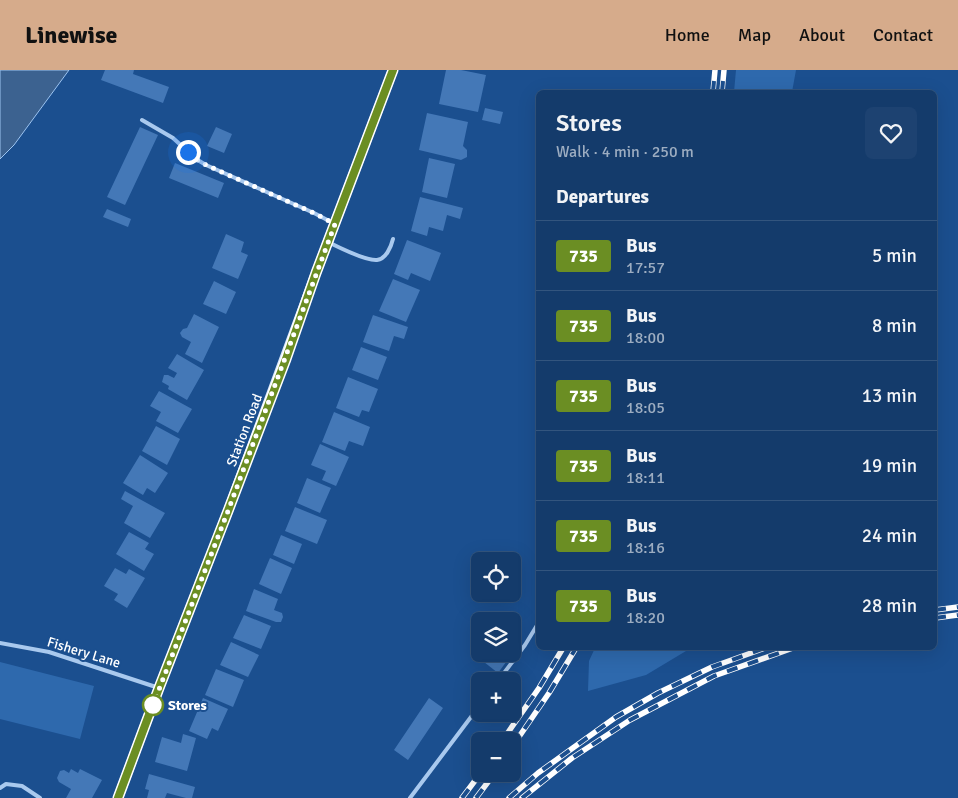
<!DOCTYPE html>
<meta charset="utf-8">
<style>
:root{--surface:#143b6b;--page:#1d4271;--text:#f1f3f6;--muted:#9dadc1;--line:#33557e;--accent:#d6ab8b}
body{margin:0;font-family:Signika,sans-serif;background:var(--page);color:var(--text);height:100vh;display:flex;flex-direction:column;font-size:19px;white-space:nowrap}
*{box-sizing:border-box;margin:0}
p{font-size:16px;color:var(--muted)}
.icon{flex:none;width:28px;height:28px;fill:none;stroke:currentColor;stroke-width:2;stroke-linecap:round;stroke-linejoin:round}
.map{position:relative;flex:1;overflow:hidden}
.details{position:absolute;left:536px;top:20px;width:401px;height:560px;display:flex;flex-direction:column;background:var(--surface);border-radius:8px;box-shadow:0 5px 20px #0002,0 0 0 1px var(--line)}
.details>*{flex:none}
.badge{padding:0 10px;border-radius:4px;font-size:18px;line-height:32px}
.fabs{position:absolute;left:471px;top:482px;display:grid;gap:10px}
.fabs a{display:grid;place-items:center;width:50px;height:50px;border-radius:8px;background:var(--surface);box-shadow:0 5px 20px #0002,0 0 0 1px var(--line);font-size:25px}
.you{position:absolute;width:25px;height:25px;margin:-12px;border:4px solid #fff;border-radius:50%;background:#1a73e8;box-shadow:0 0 0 8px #1a73e833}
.map>.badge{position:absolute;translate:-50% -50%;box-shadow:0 0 0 2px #fff}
h2{padding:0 20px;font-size:19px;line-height:45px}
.round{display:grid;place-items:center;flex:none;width:52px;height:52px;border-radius:8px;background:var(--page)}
.overview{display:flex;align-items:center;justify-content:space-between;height:85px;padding:0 20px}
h1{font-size:24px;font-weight:600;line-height:38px}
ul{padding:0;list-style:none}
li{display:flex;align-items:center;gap:15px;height:70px;padding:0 20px;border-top:1px solid var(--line)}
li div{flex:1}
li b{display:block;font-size:19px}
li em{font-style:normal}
li .badge{min-width:55px;font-weight:700;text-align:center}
header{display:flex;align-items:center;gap:30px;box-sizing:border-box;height:70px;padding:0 25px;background:var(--accent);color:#111}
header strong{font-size:24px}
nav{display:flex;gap:28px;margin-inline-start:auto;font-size:18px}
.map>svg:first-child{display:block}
.green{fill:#2e69ad}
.water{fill:#3c6290;stroke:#9cc4f0}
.building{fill:#4478b7}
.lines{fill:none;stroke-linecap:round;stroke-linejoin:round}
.lane{stroke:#a9c9ee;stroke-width:4}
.secondary{stroke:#d6e6fa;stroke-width:10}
.rail-casing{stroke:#fff;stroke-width:5.5}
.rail{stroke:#1b4f8f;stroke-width:4;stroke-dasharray:11;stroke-linecap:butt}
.line-casing{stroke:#fff;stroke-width:11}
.line{stroke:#6b8e23;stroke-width:8}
.walk{stroke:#fff;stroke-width:5;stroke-dasharray:0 9}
.stop-dot{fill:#fff;stroke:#6b8e23;stroke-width:2.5}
.labels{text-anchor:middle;stroke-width:4;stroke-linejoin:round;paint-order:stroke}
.street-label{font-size:14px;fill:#fff;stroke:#1b4f8f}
.stop-label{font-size:14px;font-weight:bold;fill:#fff;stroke:#1b4f8f;text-anchor:start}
</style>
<header>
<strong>Linewise</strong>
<nav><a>Home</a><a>Map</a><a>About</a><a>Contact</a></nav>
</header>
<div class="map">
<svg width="958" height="728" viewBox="0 0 958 728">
<rect width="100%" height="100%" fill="#1b4f8f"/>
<!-- green -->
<path class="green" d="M736,0H796L792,22H734Z
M595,578H691L646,605L588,621L589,591Z
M0,592L94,616L80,669L0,649Z"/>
<!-- water -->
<path class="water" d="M0,0H69L14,75L0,89Z"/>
<!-- building -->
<path class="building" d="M105,0H134L133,4L169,17L163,33L101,10Z
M446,0H461L486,5L478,42L439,34Z
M485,38L503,42L500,54L482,50Z
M427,43L468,52L463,76L467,80V87L461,90L419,80Z
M140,57L158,65L125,135L107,127Z
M216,57L232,64L224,83L207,76Z
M429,88L455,94L447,128L422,122Z
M175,93L224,113L218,128L169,108Z
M420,127L463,138L460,149L447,145L443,161L429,157L427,166L411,161Z
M107,139L131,149L128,157L103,147Z
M226,164L244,172L241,182L248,185L238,209L212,198Z
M407,170L441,183L430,211L411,203L408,210L394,204Z
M393,209L420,220L406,252L379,241Z
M214,211L236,222L226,244L203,234Z
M194,244L219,257L202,293L185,284L191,272L182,267L180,263L183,259L187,258Z
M373,245L408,257L404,269L394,266L389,281L363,272Z
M361,277L387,287L378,310L352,300Z
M177,284L204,300L187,330L168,319L169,316L162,312L164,305H168L174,308L177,303L168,298Z
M348,307L378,319L369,342L362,340L359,347L336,338Z
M159,321L192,339L178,363L156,351L161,342L150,336Z
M334,342L370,357L363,376L349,371L345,381L322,372Z
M156,356L180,369L167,395L142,381Z
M320,374L349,387L336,416L322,410L326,401L311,395Z
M140,385L168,403L155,423L147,418L143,425L123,413Z
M307,408L331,418L320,443L297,433Z
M125,421L165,443L150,468L124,453L133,436L121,429Z
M295,437L327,450L317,474L285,461Z
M129,462L149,473L145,479L154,484L144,501L116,484Z
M281,465L302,474L294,494L273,485Z
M270,488L292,498L281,524L259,514Z
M115,498L126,504L129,499L145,508L127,538L114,530L118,524L104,516Z
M254,519L278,529L274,540L282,543L283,547L281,552H276L246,541Z
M244,545L271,556L261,579L233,568Z
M512,567L520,573L512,583Z
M231,572L259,585L248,607L220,595Z
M490,584H512L498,603L484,592Z
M216,599L244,610L233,637L205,625Z
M203,628L228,639L218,661L212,658L207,669L189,661Z
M429,628L443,638L408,690L394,680Z
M183,664L196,668L187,701L155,692L162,667L181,673Z
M71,699L78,703L80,699L102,710L92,728H66L71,719L59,712L57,708L60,701L64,700L69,703Z
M149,704L195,717L192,728H186L167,723L165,728H147L149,720L145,719Z"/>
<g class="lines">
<!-- lane -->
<path class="lane" d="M142,50L173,68L196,89L206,95L314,143L333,153
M328,172C338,177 366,191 377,190C386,189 391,177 393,169
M0,573L49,582L159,618
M498,611L525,575L539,552
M0,718L6,714L22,716L40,728
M410,728L480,635"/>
<!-- secondary -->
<path class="secondary" d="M118,728L159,618L228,441L316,203L393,0"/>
<defs>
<path id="rail" d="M713,22L715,0
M722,22L724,0
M935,540L958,537
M935,548L958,545
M502,671L539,618L563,578
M512,677L549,623L576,578
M462,728L480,704
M476,728L494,704
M509,728L538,703L616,647L658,623L712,597L765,578
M522,728L572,688L630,650L714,606L793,578"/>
</defs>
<!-- rail casing -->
<use href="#rail" class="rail-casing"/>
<!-- rail -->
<use href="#rail" class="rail"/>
</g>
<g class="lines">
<defs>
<path id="line" d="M118,728L159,618L228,441L286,289L316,203L393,0"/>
</defs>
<!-- line casing -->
<use href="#line" class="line-casing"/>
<!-- line -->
<use href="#line" class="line"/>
<!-- walk -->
<path class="walk" d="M153,635L228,441L335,154L314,143L206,95L196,89L188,82"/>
</g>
<!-- markers -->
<circle class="stop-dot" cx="153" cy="635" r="10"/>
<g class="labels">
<!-- street labels -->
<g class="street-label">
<text transform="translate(244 360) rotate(-69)" y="5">Station Road</text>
<text transform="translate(84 582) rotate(17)" y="5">Fishery Lane</text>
</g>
<!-- stop labels -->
<g class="stop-label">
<text x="168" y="640">Stores</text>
</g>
</g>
</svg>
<div class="fabs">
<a><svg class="icon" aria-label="locate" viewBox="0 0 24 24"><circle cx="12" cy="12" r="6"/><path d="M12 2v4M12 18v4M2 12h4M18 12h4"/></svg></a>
<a><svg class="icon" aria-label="layers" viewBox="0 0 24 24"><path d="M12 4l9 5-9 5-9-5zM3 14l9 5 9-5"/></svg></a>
<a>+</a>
<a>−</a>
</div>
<div class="you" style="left:188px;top:82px"></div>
<section class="details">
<div class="overview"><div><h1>Stores</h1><p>Walk · 4 min · 250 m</p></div><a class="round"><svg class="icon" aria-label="heart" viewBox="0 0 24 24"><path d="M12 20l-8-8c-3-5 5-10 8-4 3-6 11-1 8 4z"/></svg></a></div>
<h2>Departures</h2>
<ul>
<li><span class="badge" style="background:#6b8e23;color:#fff">735</span><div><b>Bus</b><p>17:57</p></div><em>5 min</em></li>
<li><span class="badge" style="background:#6b8e23;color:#fff">735</span><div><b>Bus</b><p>18:00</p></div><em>8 min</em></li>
<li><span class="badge" style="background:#6b8e23;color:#fff">735</span><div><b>Bus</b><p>18:05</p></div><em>13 min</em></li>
<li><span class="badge" style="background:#6b8e23;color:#fff">735</span><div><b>Bus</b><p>18:11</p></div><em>19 min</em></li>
<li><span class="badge" style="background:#6b8e23;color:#fff">735</span><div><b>Bus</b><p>18:16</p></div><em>24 min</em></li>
<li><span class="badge" style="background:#6b8e23;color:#fff">735</span><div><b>Bus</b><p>18:20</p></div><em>28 min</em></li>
</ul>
</section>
</div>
